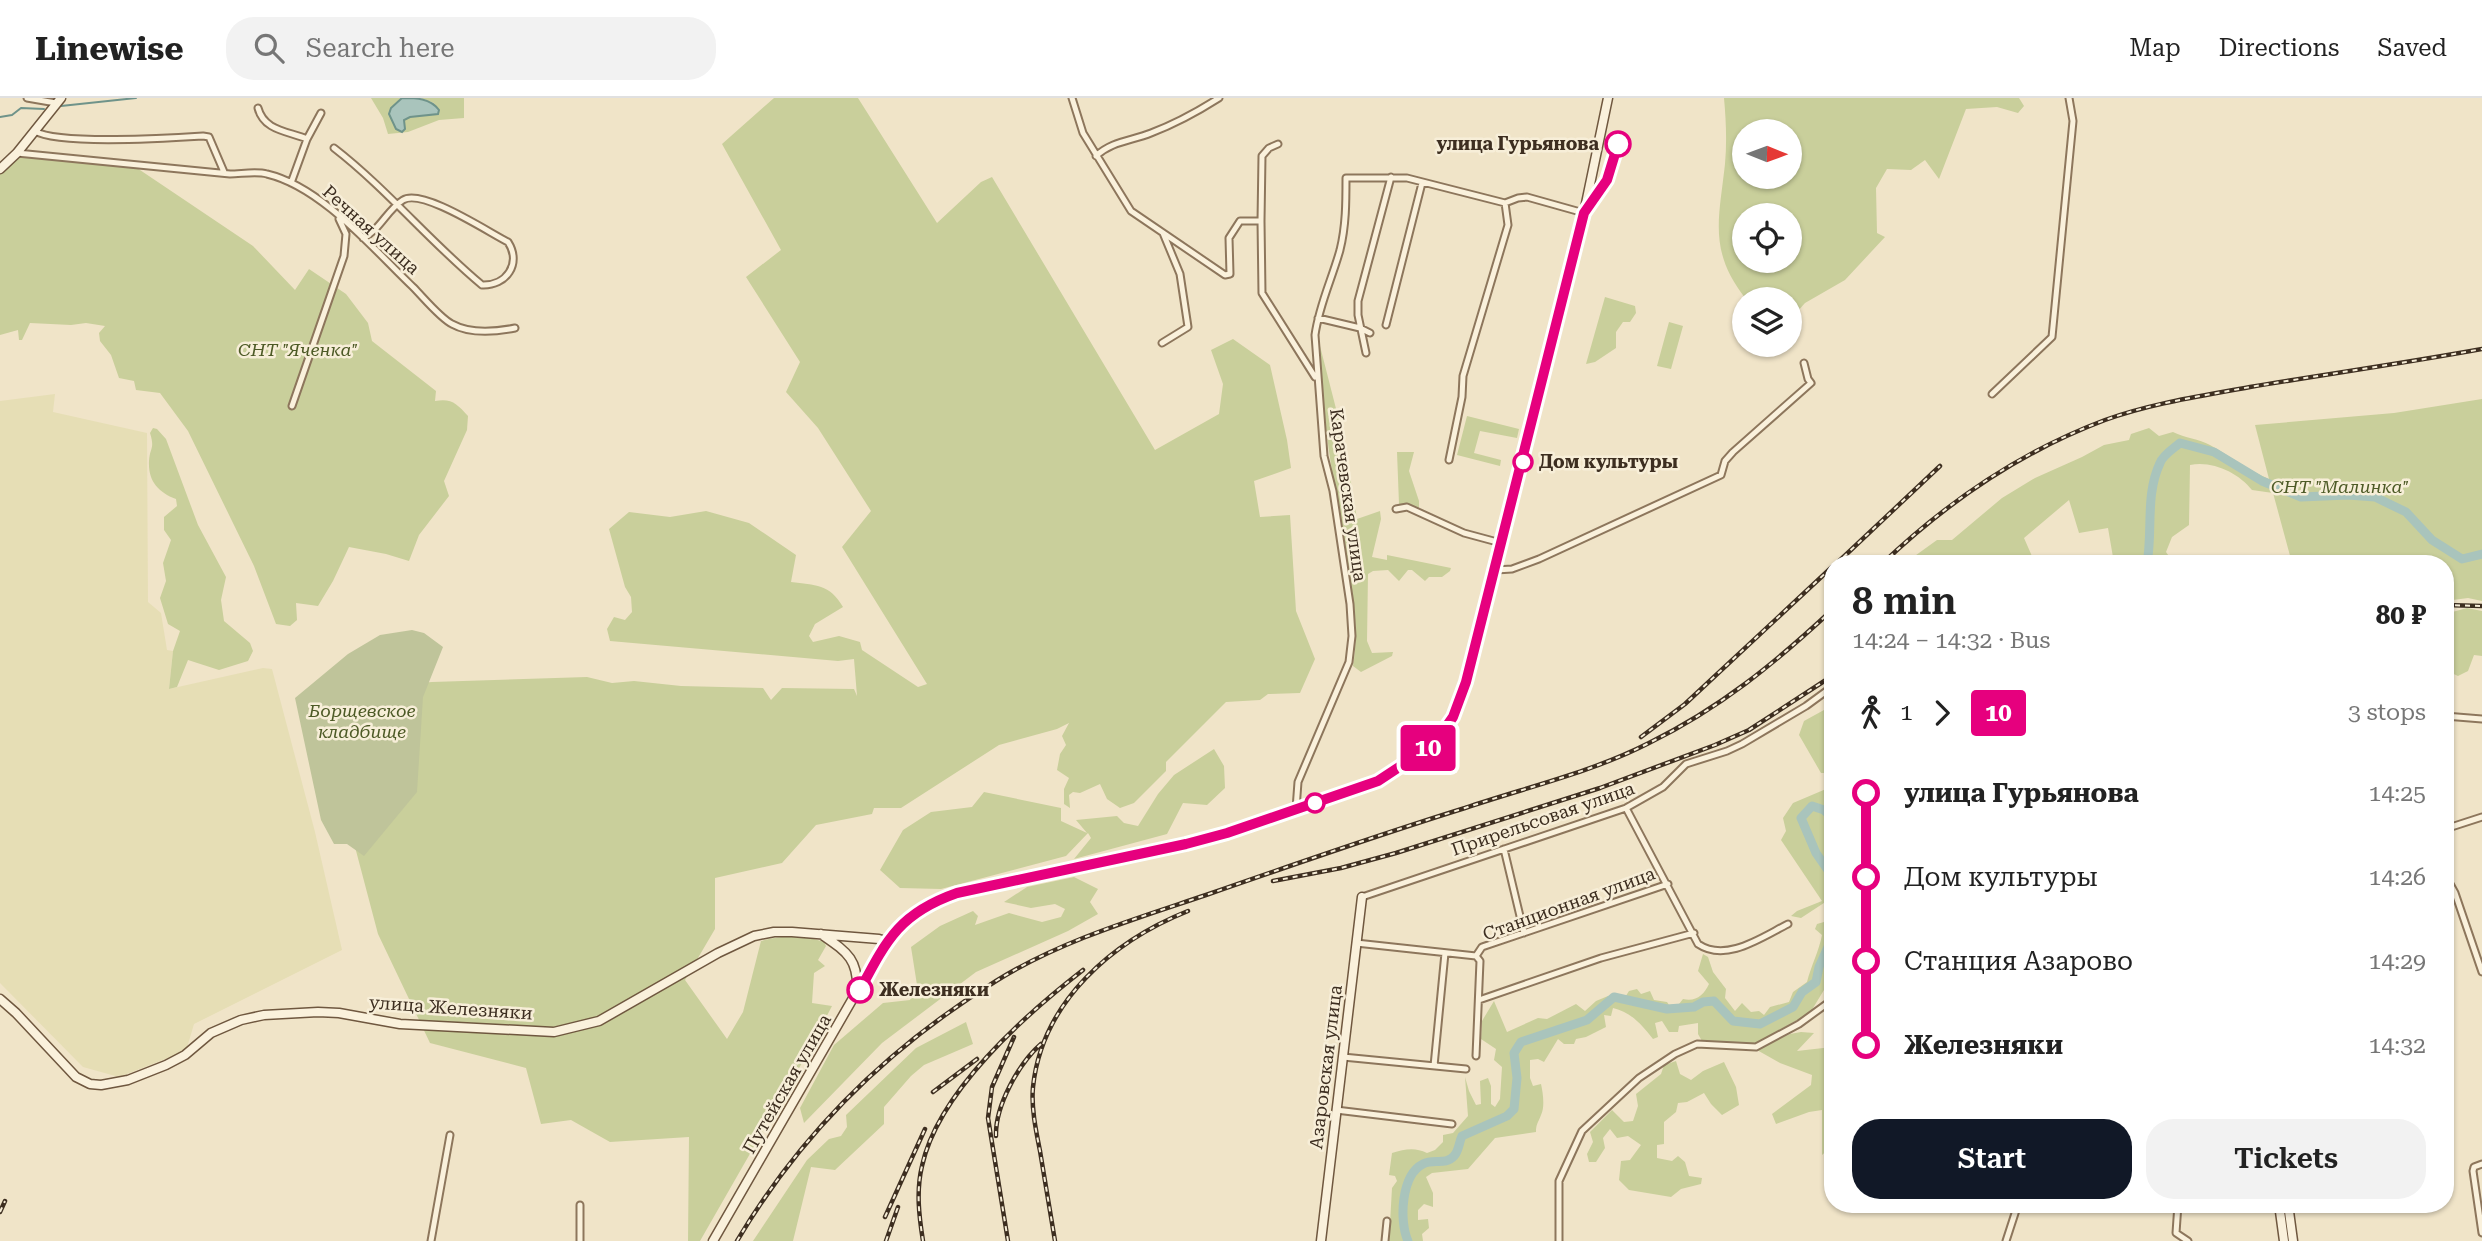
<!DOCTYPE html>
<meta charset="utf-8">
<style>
:root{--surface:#fff;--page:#f2f2f2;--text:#222;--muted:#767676;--line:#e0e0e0;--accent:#111827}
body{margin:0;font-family:"Roboto Serif",serif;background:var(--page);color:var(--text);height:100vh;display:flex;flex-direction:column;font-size:26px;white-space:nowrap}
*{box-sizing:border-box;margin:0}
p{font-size:23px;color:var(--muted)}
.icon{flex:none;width:38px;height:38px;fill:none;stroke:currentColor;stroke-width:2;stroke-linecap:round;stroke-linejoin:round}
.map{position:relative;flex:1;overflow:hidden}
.sheet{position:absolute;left:1824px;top:457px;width:630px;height:658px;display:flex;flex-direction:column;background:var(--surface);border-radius:28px;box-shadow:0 2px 5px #0004}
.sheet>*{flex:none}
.badge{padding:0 14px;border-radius:5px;font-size:24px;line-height:46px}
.needle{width:46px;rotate:91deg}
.controls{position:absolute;left:1732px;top:21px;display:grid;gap:14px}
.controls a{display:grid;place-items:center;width:70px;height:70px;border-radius:50%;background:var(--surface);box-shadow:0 2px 5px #0004;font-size:35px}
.map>.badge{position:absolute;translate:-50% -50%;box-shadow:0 0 0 4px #fff}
.legs{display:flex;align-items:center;gap:10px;height:77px;padding:0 28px;font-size:23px}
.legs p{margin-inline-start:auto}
.head{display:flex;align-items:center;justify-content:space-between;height:119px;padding:0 28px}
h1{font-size:38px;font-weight:600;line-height:52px}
.button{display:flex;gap:14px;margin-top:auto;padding:14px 28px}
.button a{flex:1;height:80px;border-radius:28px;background:var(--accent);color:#fff;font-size:28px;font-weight:600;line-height:80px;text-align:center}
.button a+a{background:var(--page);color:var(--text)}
ul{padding:0 28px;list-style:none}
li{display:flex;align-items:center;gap:24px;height:84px;font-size:26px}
li i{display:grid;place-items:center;width:10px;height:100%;margin:0 9px;background:currentColor}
li i::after{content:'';width:18px;height:18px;margin:-9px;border:5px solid;border-radius:50%;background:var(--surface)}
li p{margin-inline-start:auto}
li:first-child i{background:linear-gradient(#0000 50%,currentColor 0)}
li:last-child i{background:linear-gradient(currentColor 50%,#0000 0)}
header{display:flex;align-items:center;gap:42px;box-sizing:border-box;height:98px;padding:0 35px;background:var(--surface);border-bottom:2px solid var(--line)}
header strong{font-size:33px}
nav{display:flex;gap:38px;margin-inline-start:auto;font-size:24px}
.search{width:490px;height:63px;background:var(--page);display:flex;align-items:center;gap:18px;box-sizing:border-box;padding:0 24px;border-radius:28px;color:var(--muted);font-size:26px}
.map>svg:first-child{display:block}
.farmland{fill:#e6deb5}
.green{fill:#c9cf9b;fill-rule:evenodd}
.cemetery{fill:#bfc49a}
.water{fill:#a9c4bc;stroke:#6f938a;stroke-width:2}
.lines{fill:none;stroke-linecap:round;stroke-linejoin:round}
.stream{stroke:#6f938a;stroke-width:2}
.river{stroke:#a9c4bc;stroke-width:9}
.street-casing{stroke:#8d765c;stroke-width:9}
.secondary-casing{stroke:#6f573f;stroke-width:11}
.street{stroke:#faf1dc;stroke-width:5}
.secondary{stroke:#faf1dc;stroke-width:8}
.rail-casing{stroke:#3d2e20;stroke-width:4.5}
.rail{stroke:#f7eed8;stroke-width:2;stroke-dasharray:5;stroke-linecap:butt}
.line-1-casing{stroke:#fff;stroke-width:16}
.line-1{stroke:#e6007e;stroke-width:10}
.stop-1-dot{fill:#fff;stroke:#e6007e;stroke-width:3.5}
.labels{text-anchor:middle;stroke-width:5;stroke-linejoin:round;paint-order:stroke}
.stop-label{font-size:18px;font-weight:bold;fill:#3d2e20;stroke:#f7eed8;text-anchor:start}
.street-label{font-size:18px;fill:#3d2e20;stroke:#f7eed8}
.park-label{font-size:18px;font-style:italic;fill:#4d5a26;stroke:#f7eed8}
</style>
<header>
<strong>Linewise</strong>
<div class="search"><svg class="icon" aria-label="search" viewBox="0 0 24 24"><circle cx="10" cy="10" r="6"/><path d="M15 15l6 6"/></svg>Search here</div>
<nav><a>Map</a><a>Directions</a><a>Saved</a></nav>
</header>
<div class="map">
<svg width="2482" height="1143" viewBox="0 0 2482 1143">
<rect width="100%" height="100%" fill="#f0e4c8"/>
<!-- farmland -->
<path class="farmland" d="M55,296L53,314L147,335L148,504L161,515L167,552L173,553L169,591L263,570L272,571L315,734L342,852L194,926L186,953L119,979L83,969L0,885V303Z"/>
<!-- green -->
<path class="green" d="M371,0H402L391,10C391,21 391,28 402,34L404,22L410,19L438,16L434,5L421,0H464V20L439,22L408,34L388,36L383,20Z
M774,0H858L937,125L981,84L992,79L1155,352L1219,316L1223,286L1211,252L1233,241L1270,267L1287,342L1291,370L1254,383L1260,419L1290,417L1296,513L1315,561L1300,595L1268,596L1260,602L1226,604L1166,664V673L1134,705L1120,710L1107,701L1100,686L1080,695L1073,694L1069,697L1070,710L1064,706V691L1069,680L1057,672L1060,656L1066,647L1062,638L1069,625L1057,631L999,647L901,710H874L872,716L816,727L782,765L715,780V831L685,882L727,941L743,914L761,843C783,837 802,836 824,844L826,848L818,862L825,868L814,875L812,905L832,908L807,956L700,1143H688L689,1039L610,1044L571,1022L541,1026L526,970L430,945L378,836L326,639L349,591L432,584L587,579L612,585L634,583L681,588L763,590L771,602L782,590L854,591L857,598L854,561L838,563L610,543L607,531L614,519L625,522L632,514L631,499L625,489L609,431L629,414L670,419L706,413L749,425L796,457L791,484C815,487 830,486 843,509L815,526L809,538L813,544L839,538L860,544L862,552L918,589L927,586L842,449L871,413L818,330L786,294L800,264L746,179L781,152L722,46Z
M1724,0H2019L2024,8L2018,15L1997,9L1966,11L1939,81L1925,62L1911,72L1887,71L1876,90L1877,135L1885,139L1845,182L1805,205L1797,214L1790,215V201H1746C1708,153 1719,121 1725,66C1727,44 1726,22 1724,0ZM1745,33H1790V79H1745ZM1745,117H1790V163H1745Z
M21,59L137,70L253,148L295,192L309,171L346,196L368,225L372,243L436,293L435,303C452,300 457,306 468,318L467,332L444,383L449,398L419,437L409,463L386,456L349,449L333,483L318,508L296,505L297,522L290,528L276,526L254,468L188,333L160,295L136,292L134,283L119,280L111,257L100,243L99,235L105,228L86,225L71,227L30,225L22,242H19L18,232L0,237V74Z
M1605,199L1635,208L1636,215L1630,224H1623L1616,234V250L1595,264L1586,266Z
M1669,224L1683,228L1671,271L1657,268Z
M1320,248L1344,342L1357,421L1380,413L1381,421L1372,459L1387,462V457L1451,470L1450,473L1442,479H1429L1425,483L1412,472H1408L1399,483L1388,472L1373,473L1368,476L1367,543L1372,555L1393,554L1392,558L1361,574L1353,568C1360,526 1351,486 1344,445C1333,381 1321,314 1320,248Z
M2482,301V503L2468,500L2445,503V466L2292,465L2273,395L2252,392C2239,375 2212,362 2190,367L2189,427L2172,439L2166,454L2173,464L2197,465H2114L2108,430L2079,435L2069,402L2024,440L2035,465H1905L1937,442H1952L2002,400L2035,380L2082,359L2104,347L2129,342L2131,336L2149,330L2159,338L2173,334C2185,340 2199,341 2210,347C2230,358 2248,372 2269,381L2255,327L2394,315Z
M1467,318L1519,331L1517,340L1480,333L1474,355L1501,362L1500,368L1457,357Z
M153,330L157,331L166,341L198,427L226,479L221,502L224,523L250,545L253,553L248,563L219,572L188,562L177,589L169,591L173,553L180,533L168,526L160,500L166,483L163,465L171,442L164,432V419L177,408L176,401C158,394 148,383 149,363C150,349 155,351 150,335Z
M1397,354H1414L1409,373L1419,403V415L1403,406H1399Z
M2467,510L2482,513V558L2474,557L2468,573L2458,578L2445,572V516Z
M1832,600V647L1825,650L1824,658L1831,675H1821L1799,637L1804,623L1824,612Z
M1214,651L1224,668L1225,690L1207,707L1183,705L1167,736L1074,761L1091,740L1088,735L1066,758L941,791L900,790L880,772L903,732L931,714L972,709L984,694L1061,710V723L1087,735L1076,722L1117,718L1124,725L1138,728L1158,696L1174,677Z
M1826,691L1832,696V876L1827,887L1810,915L1754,946L1702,943L1698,936V925L1679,928L1678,934H1669L1662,923L1655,925L1658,939L1653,941C1642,927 1631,914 1613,910L1611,918L1604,917L1606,929L1586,939L1576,941L1574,946H1564L1558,941L1544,964L1538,961L1530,962V980L1533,988L1541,986C1543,995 1545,1009 1541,1017C1538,1025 1536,1026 1536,1034L1495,1040L1468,1071L1432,1075L1426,1079L1433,1095V1109L1424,1106L1418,1112V1122L1428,1121L1429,1130L1422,1136L1423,1143H1389L1392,1090L1397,1083L1395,1078L1389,1077L1392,1055C1405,1051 1415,1049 1427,1055L1435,1052L1443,1044V1037L1453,1035L1468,1018L1465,979L1469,993L1476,1007L1481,1006L1480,983L1488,980L1491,988V1006L1495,1009L1500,1001L1502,969L1494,962L1496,951L1481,941L1482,923L1494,903L1507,934L1538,920L1547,921L1576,906L1585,913L1596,903L1608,898V907L1615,903L1622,904L1629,893L1637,891L1641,896L1650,893L1654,902L1667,904L1669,907L1679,906L1683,901C1696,904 1704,897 1709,886L1698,873L1703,856L1708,859L1713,874L1726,891L1725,900L1735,913L1742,905L1751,914L1759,913L1764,917L1770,909L1789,904L1793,894L1807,884C1811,868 1819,853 1822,837L1815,831L1817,826L1824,824L1830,801L1801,820L1791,818L1797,813L1822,803L1781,742L1786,733L1783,720L1793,705Z
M1074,779L1098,791L1090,804L1098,816L1068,833L976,874L882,945L804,1025L800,1010L834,947L883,905L910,902L917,887L911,849L940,828L973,813L978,818L975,827L1009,815L1042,824L1061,819L1065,811L1055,806L1031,810L1004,804L1027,789Z
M966,924L973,946L924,967L911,978L884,1009V1026L835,1072L811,1069L793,1143H753L807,1062L829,1041L841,1038L847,1029L846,1017L916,950Z
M1801,934L1814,935L1797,953L1832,949V1048L1822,1057V1012L1809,1014L1776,1026L1772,1016L1811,987L1812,977L1780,965L1757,952L1790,936Z
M1676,963L1680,976L1691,982L1703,973L1724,964L1736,989L1739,1007L1722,1017L1711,1006L1704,995L1687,1004L1678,1005L1676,1014L1664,1024V1046L1657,1047V1060L1672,1063L1678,1058L1685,1064L1689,1078L1702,1080L1701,1086L1681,1091L1671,1099L1629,1092L1619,1082L1621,1063L1630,1062L1641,1047L1628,1038L1617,1040L1610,1031L1603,1040L1605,1050L1596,1064H1589L1587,1056L1593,1044L1590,1034L1612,1012L1624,1024L1633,1023L1638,1008L1636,996L1661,976L1664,967Z"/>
<!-- cemetery -->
<path class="cemetery" d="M412,532L424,535L443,549L423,599L417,694L364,758L347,746H334L321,722L295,600L348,556L380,537Z"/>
<!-- water -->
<path class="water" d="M402,0C416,0 430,0 439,12L438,16L410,19L404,22L405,31L402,34L396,31L389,16L391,10Z"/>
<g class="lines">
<!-- stream -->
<path class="stream" d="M61,8L136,0
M0,19L12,17L21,10L44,11"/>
<!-- river -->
<path class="river" d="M2147,466C2153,432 2145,397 2160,365C2163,357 2173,351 2180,345L2214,354L2262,383L2301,399L2348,397L2375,399L2406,414L2432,442L2462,461L2482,456
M1832,719L1824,712L1812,708L1801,720L1816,755L1832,778
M1408,1143C1399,1123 1401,1077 1423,1066C1434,1060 1445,1068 1454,1058C1459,1053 1459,1044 1462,1038L1507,1018L1514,1011L1517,980L1514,955L1521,944L1587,922L1614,899L1667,911L1694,909L1703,904L1714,903L1733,923L1760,926L1793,909L1802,894L1816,884L1819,869L1832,840"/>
<defs>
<path id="street" d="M27,0L56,5
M1072,0L1083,35L1131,113L1225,177L1230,176L1229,140L1240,123H1261L1262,58L1269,50L1278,46
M258,10C264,33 288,33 307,41
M35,33C57,47 172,40 203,38L209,39L224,74
M334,50C387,91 430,144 482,187C506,188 522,166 508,144C488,134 422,90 403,102C387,112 380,132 363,140
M17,55L230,76C241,76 256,73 267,76C322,89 373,151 413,189C423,199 440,220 452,226C470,236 495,234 515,230
M1096,58C1112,43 1131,43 1151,35C1175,26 1197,14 1219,0
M291,85L307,41L321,15
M1261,123L1262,195L1315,279
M1318,220L1360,230L1370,235
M1386,227L1422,85
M1162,245L1188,229L1180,176L1163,135
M1366,255L1358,217V203L1391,79
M1992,296L2052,239L2073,23L2069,0
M292,308L344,158L346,136L339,121
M1449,362L1462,299L1463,278L1508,127L1505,105
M1396,411L1407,409L1464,435L1501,445
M1496,472L1512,471L1539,461L1721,377L1725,363L1733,354L1811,285L1808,281L1804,265
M2445,618L2482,621
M1626,710L1698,846C1726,865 1762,839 1788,826
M1296,711L1298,684L1349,564L1352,538L1350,506L1333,393L1324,358L1315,237C1319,207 1332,181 1340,152C1346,128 1346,104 1346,80H1407L1505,105L1518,100L1527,99L1584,115
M2445,731L2482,719
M1504,751L1524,835
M2445,777L2455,795L2482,874
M1362,799L1626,710L1663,689L1686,666L1727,653L1742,646L1806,608L1832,589
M1356,845L1476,858L1482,849L1668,786
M1479,902L1601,860L1694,835
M1476,958L1480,863L1476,858
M1343,959L1466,971
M1434,968L1445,855
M1336,1012L1452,1026
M2482,1066L2474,1069L2473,1073L2482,1135
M2178,1106L2176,1135L2188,1143
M431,1143L450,1037
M580,1143V1107
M1385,1143L1387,1123
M1559,1143V1083L1582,1033L1639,980L1675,956L1697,946L1756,949L1799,926L1832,902
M2006,1143L2018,1106"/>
<path id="secondary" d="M0,71L17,55L61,0
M821,836C847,854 859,861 857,895
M0,901L16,915L76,979L90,986L101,987L128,982L166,967L185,957L211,935L241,922L264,917L318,914L339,915L400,926L554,934L599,923L718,855L754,838L774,834H792L879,841L886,843
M2279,1106L2284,1143
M2288,1106L2293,1143
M713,1143L886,843C908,821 927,805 957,795L1186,745L1227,735L1364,688L1386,680L1434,646L1445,632L1458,608L1524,358L1584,115L1608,0
M1321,1143L1362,799"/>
</defs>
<!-- street casing -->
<use href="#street" class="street-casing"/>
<!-- secondary casing -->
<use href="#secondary" class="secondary-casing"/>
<!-- street -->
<use href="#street" class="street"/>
<!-- secondary -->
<use href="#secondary" class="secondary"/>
<defs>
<path id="rail" d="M1836,466L1940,368
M1882,466C1948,403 2020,354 2105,322C2152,305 2202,298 2250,289C2328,276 2405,265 2482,251
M2445,507L2482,508
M1641,639L1685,606L1832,469
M1273,783L1341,770L1396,755L1600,690L1715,647L1749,632L1832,578
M933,994L977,961
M996,1038C995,1008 1019,965 1041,946
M0,1114L5,1103
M885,1119L925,1031
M737,1143C801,1035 889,949 996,883C1060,843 1135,821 1206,797C1292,767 1378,737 1465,710C1527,689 1590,675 1649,645C1720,610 1774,566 1832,512
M886,1143L898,1109
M923,1143C919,1118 916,1093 922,1068C938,994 1025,917 1083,872
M1008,1143L988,1020L992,989L1014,939
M1055,1143C1050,1113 1045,1083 1040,1053C1036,1033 1031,1009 1033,989C1042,903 1113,843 1188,813"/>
</defs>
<!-- rail casing -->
<use href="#rail" class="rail-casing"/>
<!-- rail -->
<use href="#rail" class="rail"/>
</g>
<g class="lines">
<defs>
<path id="line-1" d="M860,892C887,841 900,815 957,795L1186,746L1227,735L1378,683L1434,646L1453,619L1466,584L1584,115L1607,82L1618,46"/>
</defs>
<!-- line-1 casing -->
<use href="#line-1" class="line-1-casing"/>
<!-- line-1 -->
<use href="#line-1" class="line-1"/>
</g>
<!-- markers -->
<g class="stop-1-dot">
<circle cx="1618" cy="46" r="12"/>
<circle cx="1523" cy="364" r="9"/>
<circle cx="1315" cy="705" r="9"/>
<circle cx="860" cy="892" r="12"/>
</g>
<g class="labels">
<!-- stop labels -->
<g class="stop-label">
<text x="1599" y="52" text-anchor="end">улица Гурьянова</text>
<text x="1539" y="370">Дом культуры</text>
<text x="879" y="898">Железняки</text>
</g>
<!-- street labels -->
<g class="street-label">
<text transform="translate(371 132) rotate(42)" y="6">Речная улица</text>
<text transform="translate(1348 397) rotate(82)" y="6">Карачевская улица</text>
<text transform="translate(1543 721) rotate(-19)" y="6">Прирельсовая улица</text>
<text transform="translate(1569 806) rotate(-20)" y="6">Станционная улица</text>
<text transform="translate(451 910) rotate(4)" y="6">улица Железняки</text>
<text transform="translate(1326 969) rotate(-83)" y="6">Азаровская улица</text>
<text transform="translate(787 986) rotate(-60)" y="6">Путейская улица</text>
</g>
<!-- park labels -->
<g class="park-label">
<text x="298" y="258">СНТ "Яченка"</text>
<text x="2340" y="395">СНТ "Малинка"</text>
<text x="362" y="619">Борщевское<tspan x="362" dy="21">кладбище</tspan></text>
</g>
</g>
</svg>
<div class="controls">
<a><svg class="needle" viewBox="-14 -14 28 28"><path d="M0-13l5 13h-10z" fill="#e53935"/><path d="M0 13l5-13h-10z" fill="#767676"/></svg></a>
<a><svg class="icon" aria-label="locate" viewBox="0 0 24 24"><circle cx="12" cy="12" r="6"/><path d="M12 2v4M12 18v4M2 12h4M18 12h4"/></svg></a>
<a><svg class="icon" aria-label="layers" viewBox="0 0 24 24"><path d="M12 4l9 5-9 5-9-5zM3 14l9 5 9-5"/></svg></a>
</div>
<b class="badge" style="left:1428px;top:650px;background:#e6007e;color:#fff">10</b>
<section class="sheet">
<div class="head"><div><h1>8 min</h1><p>14:24 – 14:32 · Bus</p></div><b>80 ₽</b></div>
<div class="legs"><svg class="icon" aria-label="walk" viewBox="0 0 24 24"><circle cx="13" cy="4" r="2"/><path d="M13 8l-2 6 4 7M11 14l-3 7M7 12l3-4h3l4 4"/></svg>1<svg class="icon" aria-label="forward" viewBox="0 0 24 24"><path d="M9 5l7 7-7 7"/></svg><b class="badge" style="background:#e6007e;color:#fff">10</b><p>3 stops</p></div>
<ul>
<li><i style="color:#e6007e"></i><b>улица Гурьянова</b><p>14:25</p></li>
<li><i style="color:#e6007e"></i><span>Дом культуры</span><p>14:26</p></li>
<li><i style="color:#e6007e"></i><span>Станция Азарово</span><p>14:29</p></li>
<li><i style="color:#e6007e"></i><b>Железняки</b><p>14:32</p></li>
</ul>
<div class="button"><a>Start</a><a>Tickets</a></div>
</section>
</div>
